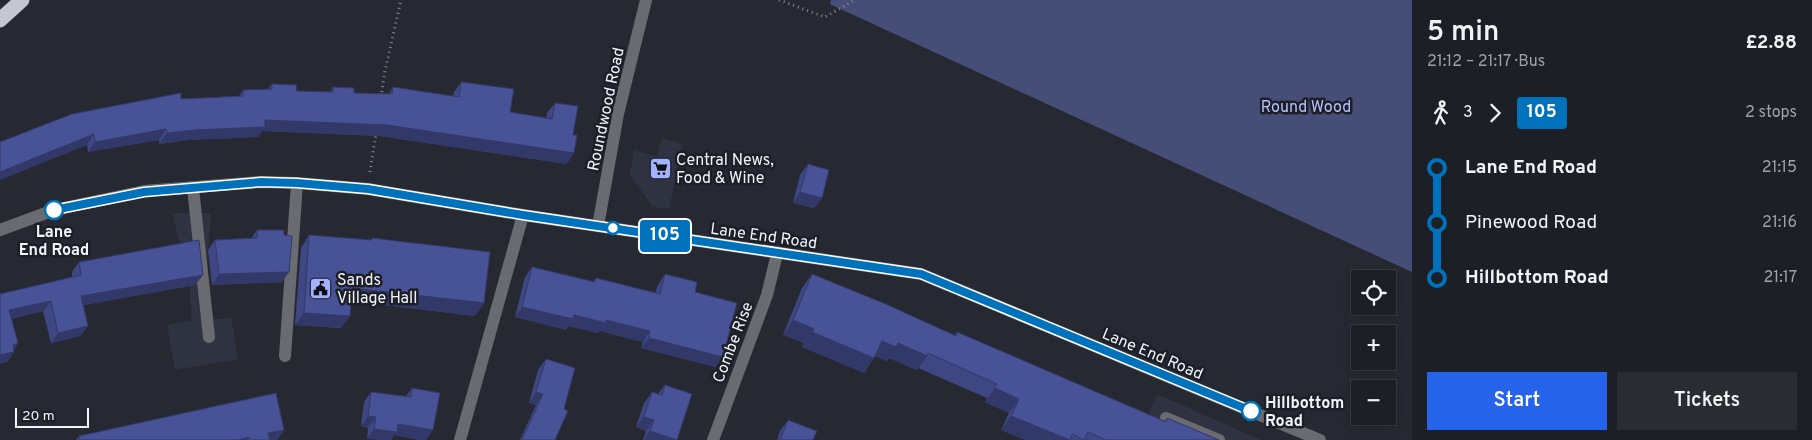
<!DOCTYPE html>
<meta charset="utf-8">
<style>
:root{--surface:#1d1f26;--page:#2a2c32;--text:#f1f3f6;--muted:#a0a2a7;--line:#3b3d43;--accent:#2563eb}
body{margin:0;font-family:Overpass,sans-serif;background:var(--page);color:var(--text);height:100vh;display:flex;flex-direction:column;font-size:19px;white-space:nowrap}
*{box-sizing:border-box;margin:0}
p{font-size:16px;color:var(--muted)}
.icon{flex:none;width:28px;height:28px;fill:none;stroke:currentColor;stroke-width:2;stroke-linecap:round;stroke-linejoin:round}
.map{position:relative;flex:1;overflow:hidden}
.details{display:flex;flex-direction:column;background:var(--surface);width:400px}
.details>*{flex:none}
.badge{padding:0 10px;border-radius:4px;font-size:18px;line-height:32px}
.controls{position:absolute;left:1351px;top:270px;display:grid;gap:10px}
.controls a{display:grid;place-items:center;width:45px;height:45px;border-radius:0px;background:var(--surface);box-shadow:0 2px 8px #0003,0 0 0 1px var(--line);font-size:25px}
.scale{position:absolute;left:15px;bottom:12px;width:74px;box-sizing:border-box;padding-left:5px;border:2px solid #f2f4fa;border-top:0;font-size:14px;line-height:18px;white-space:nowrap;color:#f2f4fa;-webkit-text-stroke:4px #1d1f28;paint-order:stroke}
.map>.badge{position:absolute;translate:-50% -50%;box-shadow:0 0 0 2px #fff}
.legs{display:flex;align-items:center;gap:8px;height:55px;padding:0 15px;font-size:16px}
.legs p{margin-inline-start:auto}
.headline{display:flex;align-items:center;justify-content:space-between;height:85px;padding:0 15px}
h1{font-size:28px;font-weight:600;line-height:38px}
.button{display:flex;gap:10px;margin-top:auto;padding:10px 15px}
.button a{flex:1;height:58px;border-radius:0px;background:var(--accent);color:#fff;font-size:20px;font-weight:600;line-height:58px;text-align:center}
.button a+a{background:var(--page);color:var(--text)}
ul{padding:0 15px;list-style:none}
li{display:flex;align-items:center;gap:18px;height:55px;font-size:19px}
li i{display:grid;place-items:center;width:8px;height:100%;margin:0 6px;background:currentColor}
li i::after{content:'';width:12px;height:12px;margin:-6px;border:4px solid;border-radius:50%;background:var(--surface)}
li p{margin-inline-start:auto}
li:first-child i{background:linear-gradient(#0000 50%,currentColor 0)}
li:last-child i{background:linear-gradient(currentColor 50%,#0000 0)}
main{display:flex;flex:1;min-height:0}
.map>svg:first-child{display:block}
.built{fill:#2f3241}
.green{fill:#464e77}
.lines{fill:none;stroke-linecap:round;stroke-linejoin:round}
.path{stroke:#868890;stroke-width:3;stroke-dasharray:1 4;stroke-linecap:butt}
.minor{stroke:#6a6b70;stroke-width:12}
.highway{stroke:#c4c7d3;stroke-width:15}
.wall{fill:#3e4781}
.shaded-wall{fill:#323969}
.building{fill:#485296;stroke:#323969}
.line-1-casing{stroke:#fff;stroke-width:11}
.line-1{stroke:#0072bc;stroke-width:8}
.stop-1-dot{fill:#fff;stroke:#0072bc;stroke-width:2.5}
.labels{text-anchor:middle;stroke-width:5;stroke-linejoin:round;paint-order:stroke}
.park-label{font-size:16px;fill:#b3c0fb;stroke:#1d1f28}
.street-label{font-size:16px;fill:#f2f4fa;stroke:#1d1f28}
.poi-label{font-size:16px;fill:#f2f4fa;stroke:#1d1f28;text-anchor:start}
.stop-label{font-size:16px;font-weight:bold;fill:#f2f4fa;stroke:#1d1f28}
</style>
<main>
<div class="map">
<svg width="1412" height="440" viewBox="0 0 1412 440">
<rect width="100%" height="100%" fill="#272932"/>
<!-- built -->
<path class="built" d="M662,138L683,144L669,209L653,207L630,175L634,150L657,157Z
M172,213H211L206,279L209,320L231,318L238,359L175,370L167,325L191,320L190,283Z
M1157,394L1261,440H1138Z"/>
<!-- green -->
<path class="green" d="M831,0H1412V272L834,6L830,4Z"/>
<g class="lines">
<!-- path -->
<path class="path" d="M779,0L825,17L855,0
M381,97L385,71L401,0
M370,172L376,133"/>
<!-- minor -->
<path class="minor" d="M193,188L209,337
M598,226L618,114L646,0
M0,230L54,210L144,191L261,182L297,183L368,189L523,215L921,274L1320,440
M285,356L297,183
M1166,418L1219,440
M460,440L523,215
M713,440L767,295L777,254"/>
<!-- highway -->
<path class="highway" d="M0,20L22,0"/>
</g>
<!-- wall -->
<path class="wall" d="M461,82L510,112L546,118L547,113L555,103L567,164L380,136L262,131L258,137L188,140L159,144V140L88,152L87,145L0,142L181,99L239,96L243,90L268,89L272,84L296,91L330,92L333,87L354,93L389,94L393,87L453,96L454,92Z
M808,164L822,198L814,208L793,203L800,175Z
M257,230L284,235L289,272L282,282L212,285L208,250L215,240L251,239Z
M309,235L371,240L372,238L475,316L351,301L341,328L295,325L301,248Z
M79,262L195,285L83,305L88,326L80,336L51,343L43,311L11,319L18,343L7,362L0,294L72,277V272Z
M532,267L593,282L596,278L655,293L658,285L665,274L695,292L716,367L641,348L643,342L600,331L598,333L568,326L566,330L515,317L525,277Z
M812,274L955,335L957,332L1165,421L1167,418L1219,440H1025L1001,430L1009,413L985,402L987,398L918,368L917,370L889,358L886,361L875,356L864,373L802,347L804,343L783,335L802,288Z
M546,359L555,440H520L536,405L529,403L538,370Z
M665,385L677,440H643L646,431L636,427L644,403L652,392L658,394Z
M412,388L426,440H421L394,435L391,440L367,439L368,428L361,426L364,402L371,392L406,396Z
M788,420L813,440H777L780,431Z
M284,430L277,440H76L79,436Z"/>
<!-- shaded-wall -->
<path class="shaded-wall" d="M265,120L387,125L574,153L567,164L380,136L262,131L258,137L188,140L159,144L167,133Z
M166,129L159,140L88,152L95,142Z
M94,134L87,145L0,180V172Z
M800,192L822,198L814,208L793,203Z
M289,272L282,282L212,285L219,274Z
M203,275L195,285L74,307L81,296Z
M352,288L484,303L475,316L343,300Z
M51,301L43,311L2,321L9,310Z
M522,307L606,320L650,331L643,342L600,331L598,333L568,326L566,330L515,317Z
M304,313L350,316L341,328L295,325Z
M793,320L814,329L804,343L783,335Z
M88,326L80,336L51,343L58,333Z
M812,332L874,358L864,373L802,347Z
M649,338L723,357L716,367L641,348Z
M882,341L898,343L927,356L917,370L889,358L886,361L872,355Z
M18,343L11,352H14L7,362L0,364V355L13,345Z
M995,388L1019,399L1009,413L985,402Z
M536,392L543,394L536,405L529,403Z
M368,416L376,417L368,428L361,426Z
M1011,416L1069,440H1025L1001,430Z
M644,417L654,420L646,431L636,427Z
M398,424L433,430L426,440H421L394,435L391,440L367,439L374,429Z
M284,430L277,440H263L268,433Z
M650,431L677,440H644Z
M249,437L247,440H238Z"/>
<!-- building -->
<path class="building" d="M461,82L514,89L510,112L552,119L555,103L578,106L573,135H577L574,153L387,125L265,120V127L195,130L167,133L166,129L95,142L94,134L0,172V142L72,114L181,93V99L243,96V90L272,89V84L297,85L296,91L333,92V87L354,88V93L392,94L393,87L459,97Z
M808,164L829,170L822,198L800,192Z
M257,230H284V235L292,236L289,272L219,274L215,240L257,238Z
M309,235L372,240V238L490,252L484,303L352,288L350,316L304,313Z
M199,240L203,275L81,296L88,326L58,333L51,301L9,310L18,343L13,345L14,352L0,355V294L81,275L79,262Z
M532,267L595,282L596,278L660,294L665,274L697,282L695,292L737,303L723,357L649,338L650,331L606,320V323L574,315L573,319L522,307Z
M812,274L888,305L956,336L957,332L1166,422L1167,418L1219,440H1106L1088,432L1084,440L1072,434L1070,440L1011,416L1019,399L995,388L997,384L928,353L927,356L898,343L896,347L882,341L874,358L812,332L814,329L793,320Z
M546,359L575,368L564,409L568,411L555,440H522L543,394L536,392Z
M665,385L692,394L677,440L650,431L654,420L644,417L652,392L662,395Z
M412,388L440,393L433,430L398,424L397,432L374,429L376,417L368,416L371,392L411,397Z
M276,393L284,430L268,433L270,440H250L249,437L238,440H80L79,436Z
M788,420L817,431L813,440H780Z"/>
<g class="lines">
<defs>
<path id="line-1" d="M54,210L144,192L261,182L297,183L368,189L523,215L921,274L1251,411"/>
</defs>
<!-- line-1 casing -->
<use href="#line-1" class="line-1-casing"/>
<!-- line-1 -->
<use href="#line-1" class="line-1"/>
</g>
<!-- icons -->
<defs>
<symbol id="supermarket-square" viewBox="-11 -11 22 22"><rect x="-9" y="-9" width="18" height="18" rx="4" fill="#a3b2fd" stroke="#1d1f28"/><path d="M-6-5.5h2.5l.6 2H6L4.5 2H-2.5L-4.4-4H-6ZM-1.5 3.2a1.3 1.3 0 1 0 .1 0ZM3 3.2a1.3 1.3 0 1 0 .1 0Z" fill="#111"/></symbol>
<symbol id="civic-square" viewBox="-11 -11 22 22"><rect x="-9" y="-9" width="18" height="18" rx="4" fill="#a3b2fd" stroke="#1d1f28"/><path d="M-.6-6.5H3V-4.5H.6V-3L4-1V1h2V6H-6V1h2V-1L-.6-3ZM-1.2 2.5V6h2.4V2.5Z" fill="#111"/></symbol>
</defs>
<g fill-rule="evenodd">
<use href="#supermarket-square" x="648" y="156" width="25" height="25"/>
<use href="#civic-square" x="308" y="276" width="25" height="25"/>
</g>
<!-- markers -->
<g class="stop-1-dot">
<circle cx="54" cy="210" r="9"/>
<circle cx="613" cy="228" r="6"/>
<circle cx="1251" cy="411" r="9"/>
</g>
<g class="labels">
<!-- park labels -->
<g class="park-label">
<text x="1306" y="112">Round Wood</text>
</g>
<!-- street labels -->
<g class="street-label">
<text transform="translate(605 109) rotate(-78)" y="6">Roundwood Road</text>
<text transform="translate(764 235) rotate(8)" y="6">Lane End Road</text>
<text transform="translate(732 342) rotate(-69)" y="6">Combe Rise</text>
<text transform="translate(1153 353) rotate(23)" y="6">Lane End Road</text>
</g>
<!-- poi labels -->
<g class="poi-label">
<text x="676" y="165">Central News,<tspan x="676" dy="18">Food &amp; Wine</tspan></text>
<text x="337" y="285">Sands<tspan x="337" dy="18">Village Hall</tspan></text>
</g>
<!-- stop labels -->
<g class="stop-label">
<text x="54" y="237">Lane<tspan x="54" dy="18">End Road</tspan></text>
<text x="1265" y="408" text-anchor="start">Hillbottom<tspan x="1265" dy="18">Road</tspan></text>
</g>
</g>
</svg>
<div class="controls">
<a><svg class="icon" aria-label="locate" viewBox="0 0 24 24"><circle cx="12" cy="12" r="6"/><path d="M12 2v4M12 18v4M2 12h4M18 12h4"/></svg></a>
<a>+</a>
<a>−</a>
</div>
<div class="scale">20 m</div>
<b class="badge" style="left:665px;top:236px;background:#0072bc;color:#fff">105</b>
</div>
<section class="details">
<div class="headline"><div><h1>5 min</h1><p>21:12 – 21:17 · Bus</p></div><b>£2.88</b></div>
<div class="legs"><svg class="icon" aria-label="walk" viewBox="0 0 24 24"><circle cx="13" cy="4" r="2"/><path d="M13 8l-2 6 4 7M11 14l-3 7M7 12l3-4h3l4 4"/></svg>3<svg class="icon" aria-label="forward" viewBox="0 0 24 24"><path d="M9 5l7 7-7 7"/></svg><b class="badge" style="background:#0072bc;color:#fff">105</b><p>2 stops</p></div>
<ul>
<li><i style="color:#0072bc"></i><b>Lane End Road</b><p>21:15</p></li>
<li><i style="color:#0072bc"></i><span>Pinewood Road</span><p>21:16</p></li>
<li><i style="color:#0072bc"></i><b>Hillbottom Road</b><p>21:17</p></li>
</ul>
<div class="button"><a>Start</a><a>Tickets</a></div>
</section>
</main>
